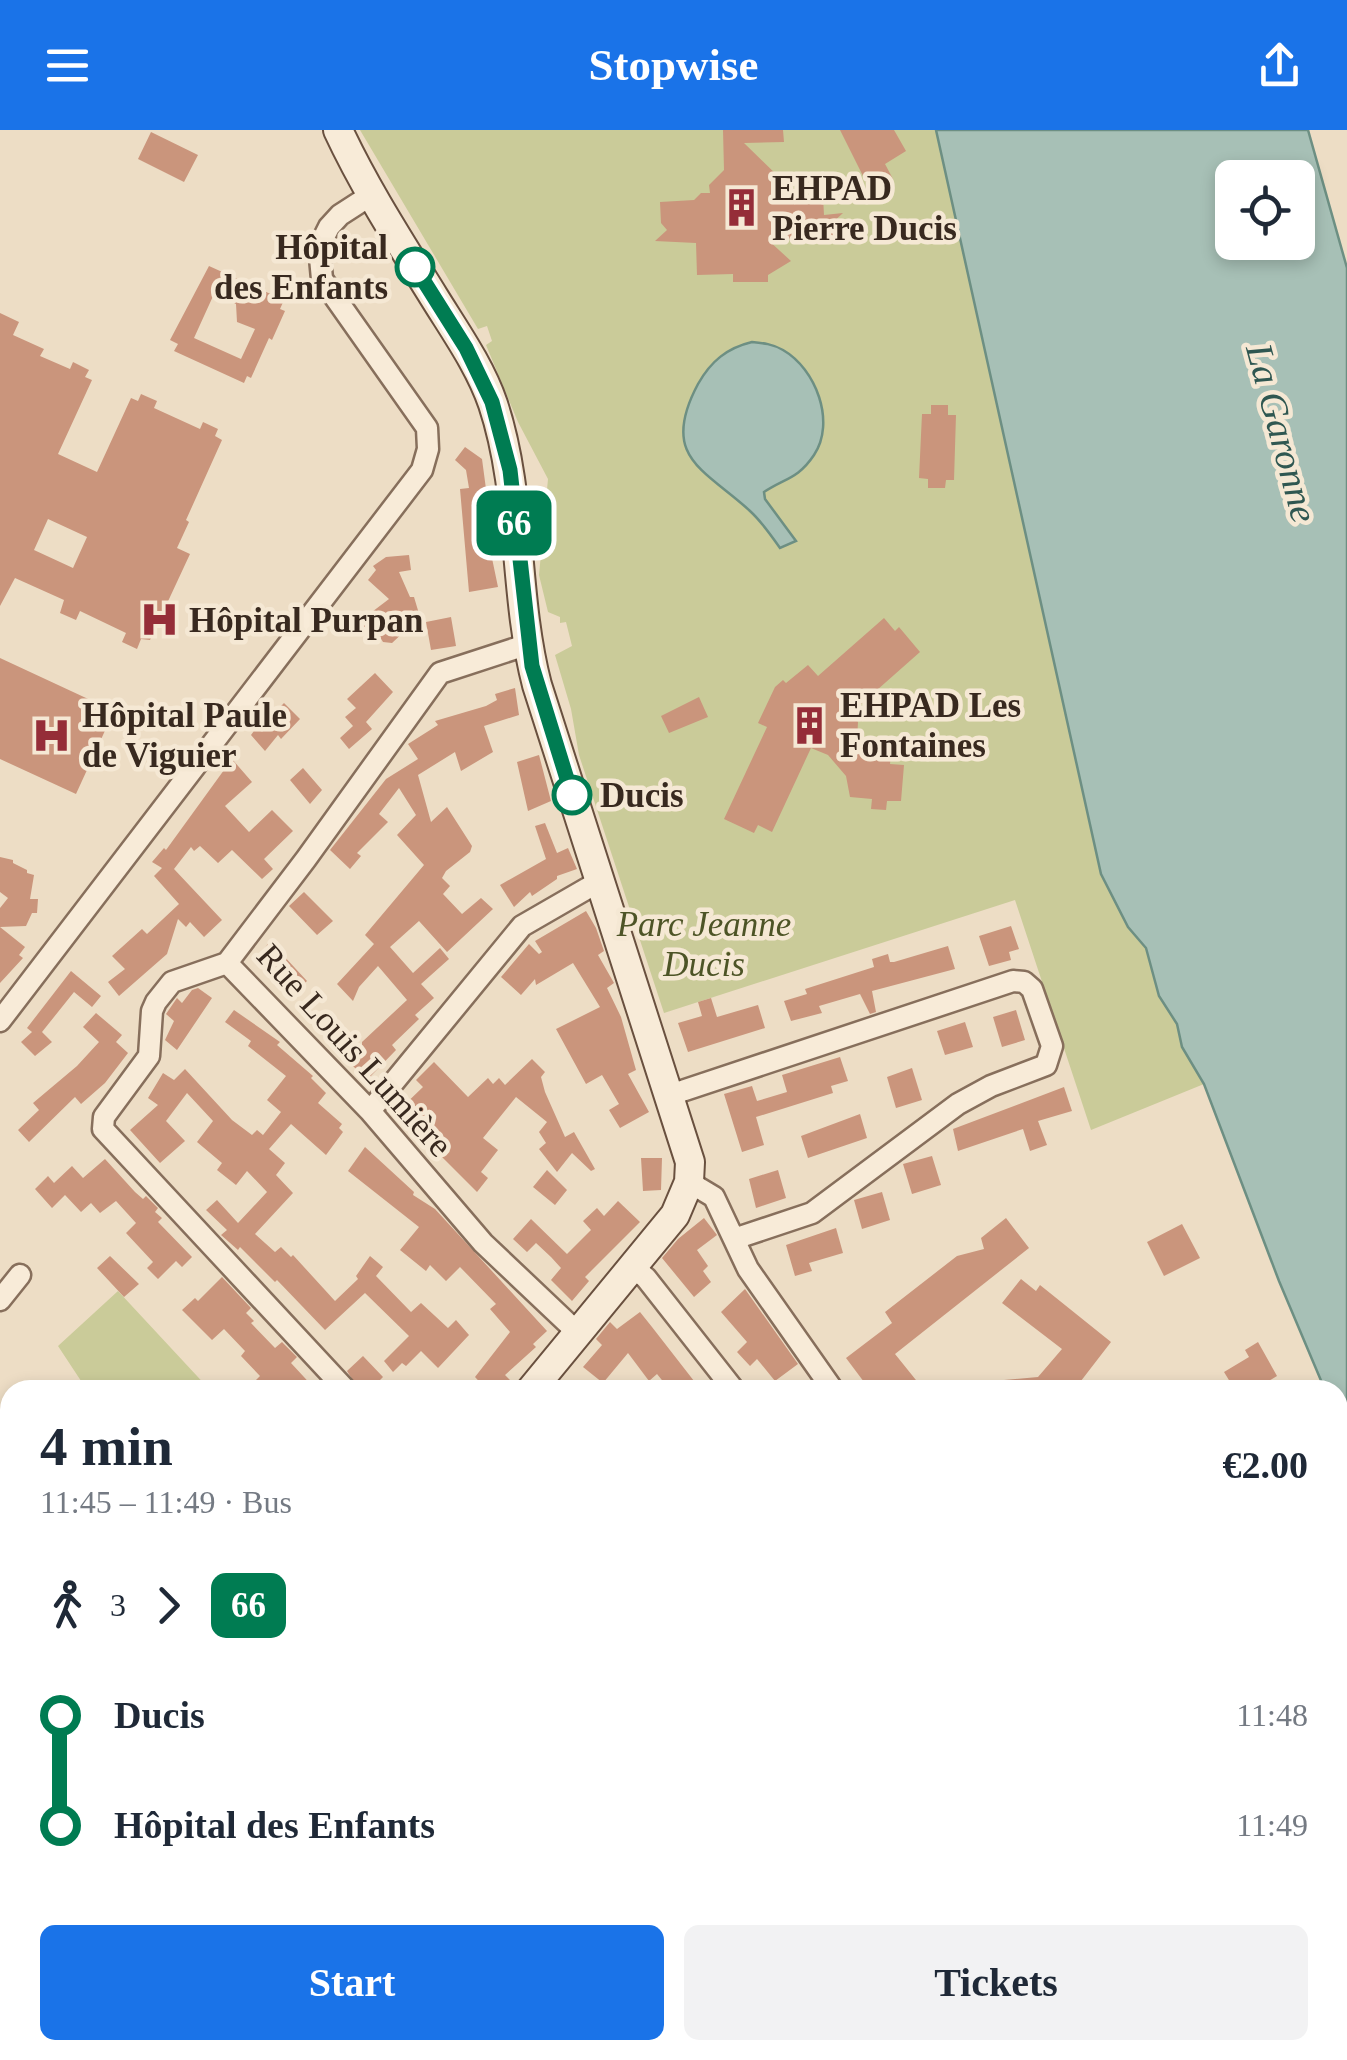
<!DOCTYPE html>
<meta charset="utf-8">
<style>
:root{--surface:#fff;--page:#f2f2f3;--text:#1f2937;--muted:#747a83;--accent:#1a73e8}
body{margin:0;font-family:Georgia,serif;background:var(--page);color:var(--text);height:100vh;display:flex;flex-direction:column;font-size:38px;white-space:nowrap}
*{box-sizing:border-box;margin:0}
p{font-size:32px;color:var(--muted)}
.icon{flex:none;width:55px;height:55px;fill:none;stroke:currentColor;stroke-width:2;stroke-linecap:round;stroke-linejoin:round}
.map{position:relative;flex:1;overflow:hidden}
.details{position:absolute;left:0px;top:1250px;width:1348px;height:680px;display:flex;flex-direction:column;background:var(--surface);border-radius:30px 30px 0 0;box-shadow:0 5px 15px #0003}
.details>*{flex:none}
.badge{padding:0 20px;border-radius:15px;font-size:35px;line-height:65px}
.fabs{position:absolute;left:1215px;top:30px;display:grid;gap:20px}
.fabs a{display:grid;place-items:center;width:100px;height:100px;border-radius:15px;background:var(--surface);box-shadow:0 5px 15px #0003;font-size:50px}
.map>.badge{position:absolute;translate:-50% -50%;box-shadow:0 0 0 5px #fff}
.legs{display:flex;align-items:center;gap:15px;height:110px;padding:0 40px;font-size:32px}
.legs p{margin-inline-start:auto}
.overview{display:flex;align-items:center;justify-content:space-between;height:170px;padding:0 40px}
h1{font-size:55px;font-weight:700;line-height:75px}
.cta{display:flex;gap:20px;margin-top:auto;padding:20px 40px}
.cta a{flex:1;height:115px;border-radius:15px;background:var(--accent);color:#fff;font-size:40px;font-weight:700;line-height:115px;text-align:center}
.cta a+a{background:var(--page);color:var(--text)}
ul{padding:0 40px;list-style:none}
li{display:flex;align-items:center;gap:35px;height:110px;font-size:38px}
li i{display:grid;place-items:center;width:15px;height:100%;margin:0 12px;background:currentColor}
li i::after{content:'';width:25px;height:25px;margin:-12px;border:8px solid;border-radius:50%;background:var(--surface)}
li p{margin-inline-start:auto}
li:first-child i{background:linear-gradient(#0000 50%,currentColor 0)}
li:last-child i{background:linear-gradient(currentColor 50%,#0000 0)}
header{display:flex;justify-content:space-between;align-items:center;height:130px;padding:0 40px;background:var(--accent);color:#fff;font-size:45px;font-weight:700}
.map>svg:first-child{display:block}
.green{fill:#cacb99}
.water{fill:#a7c0b6;stroke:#6d8f83;stroke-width:2.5;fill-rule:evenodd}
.building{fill:#ca957c;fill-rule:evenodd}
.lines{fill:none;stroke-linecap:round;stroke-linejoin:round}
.street-casing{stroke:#876f5c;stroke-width:25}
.secondary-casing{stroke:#69503f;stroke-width:32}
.highway-casing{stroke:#553e30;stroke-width:40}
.street{stroke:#f8ebd8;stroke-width:20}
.secondary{stroke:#f8ebd8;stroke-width:28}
.highway{stroke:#d99459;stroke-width:35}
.line-1-casing{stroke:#fff;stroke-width:22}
.line-1{stroke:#007c52;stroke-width:15}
.stop-1-dot{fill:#fff;stroke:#007c52;stroke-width:5}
.labels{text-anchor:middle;stroke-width:9;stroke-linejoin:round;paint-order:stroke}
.poi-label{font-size:35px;font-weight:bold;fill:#38291f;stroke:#f5e8d4;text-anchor:start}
.stop-label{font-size:35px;font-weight:bold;fill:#38291f;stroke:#f5e8d4;text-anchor:end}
.park-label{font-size:35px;font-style:italic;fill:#4d5426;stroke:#f5e8d4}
.street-label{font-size:35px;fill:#38291f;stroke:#f5e8d4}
.water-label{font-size:38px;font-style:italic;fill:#2f5751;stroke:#f5e8d4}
</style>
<header><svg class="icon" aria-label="menu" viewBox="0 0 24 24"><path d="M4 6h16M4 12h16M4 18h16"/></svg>Stopwise<svg class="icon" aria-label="share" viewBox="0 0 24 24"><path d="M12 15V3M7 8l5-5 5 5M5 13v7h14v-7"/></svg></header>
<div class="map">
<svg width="1347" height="1930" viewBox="0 0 1347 1930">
<rect width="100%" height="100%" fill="#edddc5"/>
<!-- green -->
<path class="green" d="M360,0H936L1101,744L1128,797L1146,818L1159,866L1177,894L1182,917L1204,954L1091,1000L1015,770L664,883L579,625L571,579L555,525L572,516L566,492L560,493V487L548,482L539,445L548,349L518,292L486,215L492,211L487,196L478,199Z
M118,1161L210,1260H87L58,1216Z"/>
<!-- water -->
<path class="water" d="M936,0H1308L1347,138V1307L1338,1287V1260H1325L1279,1151L1204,954L1182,917L1177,894L1159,866L1146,818L1128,797L1101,744ZM1232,48H1298V112H1232Z
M752,212C763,213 773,214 783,220C816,239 836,292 814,325C798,349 785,348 764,362L765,369L796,411L780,418C771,405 762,392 750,381C704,339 659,327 698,254C711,231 727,218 752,212Z"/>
<!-- building -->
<path class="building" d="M723,0H783L784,12L744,13L785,53L787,61H794L802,68L823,67L824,85L843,83L830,95L840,106L768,110L791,131L768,145V152H733V144L697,145L696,113L655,111L667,100L661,93L660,72L694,70L701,63H710L709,55L724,40Z
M840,0H894L906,21L885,34L893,49L871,62Z
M151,2L198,25L184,52L138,29Z
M209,136L284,170L280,179L285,181L272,210L269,208L251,248L247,246L244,253L174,221L178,214L170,210ZM214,164L236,174L237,192L255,199L241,229L194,208Z
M0,183L19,192L13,205L44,219L40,226L70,239L73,232L89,240L85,247L92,250L58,324L97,342L131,268L138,271L141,264L157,271L154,278L200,299L203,292L218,299L215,306L222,310L186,390L189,392L177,418L190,424L150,510L141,509L137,519L122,512L126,503L80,481L76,490L60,483L64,470L15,448L0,476ZM48,389L87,407L73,438L34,420Z
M931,275H948V285H956L954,350H946L945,358H928V349L919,348L922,284H931Z
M465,317L482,329L490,389L484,390L498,457L469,462L460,359L469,358L466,340L455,330Z
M409,425L411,440L399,442L410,467H414L420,487L392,513L383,512L377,502L371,506L360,491L389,469L368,450L376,440L373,436L386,427Z
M451,487L456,516L431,520L426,492Z
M884,488L895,501L899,497L920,522L851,583L858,592L857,611L892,614L890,634L904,635L901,671H887L886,680L871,679L872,669L850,667L846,646L828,625L811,618L772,702L758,695L754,703L724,689L767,597L758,593L775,557L783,550L786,553L808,535L818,546Z
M0,528L114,581L76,664L0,629Z
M375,543L393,562L366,592L372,599L349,619L340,608L353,596L345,587L356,578L347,569Z
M515,558L519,585L484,596L493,622L461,641L455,622L418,645L431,692L447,677L472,716L470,722L446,741L442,748L450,756L443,764L462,784L481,768L493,779L447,822L419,791L390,817L413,843L440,818L449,829L421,854L434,868L415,885L419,889L392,915L396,920L367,950L348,931L362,918V912L407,870L378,836L359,857L353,871L337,854L374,814L365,805L424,735L397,705L416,685L399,658L379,684L388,692L357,723L361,726L350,739L330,720L386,649L418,629L408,614L438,595L435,591L486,576L497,570L495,564Z
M699,567L708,587L669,603L661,586Z
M284,573L300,589L281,609L278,605L265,621L251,605L269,581L272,585Z
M539,625L551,671L528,681L517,632Z
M232,629L252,652L225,676L249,702L272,680L293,701L264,729L273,739L262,749L232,720L218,733L200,716L194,721L191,717L174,739L222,790L204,807L190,792L186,797L178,789L167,824L119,866L108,852L125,839L112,826L142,799L147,804L179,774L154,746L162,738L152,732L164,718L166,720Z
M303,638L322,660L310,674L290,650Z
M545,693L557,723L568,718L577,739L557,746V749L532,766L530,762L514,777L500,755L546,729L535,696Z
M0,727L13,730V733L27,740V743L34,745L30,769H38L37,783H32L26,796L0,797L25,817L19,825L23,828L0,853V778L8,768L0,762Z
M304,762L333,791L317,805L289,776Z
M586,781L596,798L604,821L598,825L614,853L607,858L621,887L636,940L628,944L649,982L620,998L609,980L619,974L602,945L586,954L556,899L600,877L573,833L536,855L535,849L521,865L501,847L529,814L539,824L542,822L535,811Z
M1011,796L1019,819L1009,822L1011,830L989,836L979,806Z
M270,811L307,851L292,865L261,833L267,827L262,822Z
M948,816L955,839L872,861L876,882L870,884L860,864L819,876L822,883L791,891L784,871L807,864L805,859L874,837L872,829L888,824L890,832H894Z
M71,841L101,866L92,877L74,862L42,902L52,912L35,926L21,912L32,902L27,898Z
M198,858L212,868L177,920L165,910L174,891L166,884L177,868L182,873L192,860Z
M711,868L717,887L758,875L765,898L688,922L678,893L702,886L698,872Z
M234,880L280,912L277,915L313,946L311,948L326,963L318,973L342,994L339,998L343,1002L326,1025L291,994L269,1019L285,1033L276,1045L293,1063L255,1104L275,1122L281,1117L291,1127L293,1125L335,1171L358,1149L356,1146L370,1126L383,1137L376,1146L411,1182L421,1173L448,1198L456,1190L469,1205L438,1238L421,1221L406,1236L402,1233L393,1242L384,1231L409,1206L365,1163L325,1200L277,1150L275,1152L240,1117L238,1120L221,1105L227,1100L206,1080L217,1070L238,1093L267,1062L247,1041L236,1055L217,1040L222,1033L197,1012L213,991L187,963L166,991L185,1011L160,1033L130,1000L158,975L148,968L163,943L174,950L185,939L232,990L252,1005L257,1000L263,1005L281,982L267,970L286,946L248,916L251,911L225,892Z
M1016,880L1025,910L1002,917L993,887Z
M96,883L122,905L116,912L128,923L105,953L81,974L75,967L29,1012L18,1000L39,980L33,973L77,936L99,912L83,897Z
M965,892L973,917L945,925L937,901Z
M840,927L848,951L831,956L833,963L756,987L764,1015L742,1022L724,964L752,956L757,971L787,962L782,945Z
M532,929L545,942L541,947L545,962L565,1007L574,1002L595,1039L591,1041L572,1023L557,1042L539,1019L546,1013L539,1002L547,992L516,967L483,1008L498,1020L481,1042L488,1048L477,1062L397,982L423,957L416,950L434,932L468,967L488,948L493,954L499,948L505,955Z
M912,938L922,970L896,978L887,947Z
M1064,957L1072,981L1038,991L1047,1015L1030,1021L1023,999L958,1021L953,999Z
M860,984L867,1008L808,1028L801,1006Z
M365,1017L414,1062L413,1065L435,1079L547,1201L533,1214L536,1217L505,1245L515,1255L514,1260H487L475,1247L510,1202L490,1179L496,1174L460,1137L446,1151L430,1135L426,1141L400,1120L419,1097L348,1041Z
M932,1026L941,1055L912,1064L903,1034Z
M641,1028H662L661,1060L643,1061Z
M105,1029L135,1062L143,1069L146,1066L158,1078L155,1082L162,1088L158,1092L192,1127L182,1137L176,1131L158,1149L147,1138L153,1132L126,1103L136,1093L116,1071L100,1083L91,1073L81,1082L65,1065L52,1078L35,1059L48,1046L54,1053L72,1036L83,1048Z
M547,1040L567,1060L555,1075L533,1057Z
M778,1040L786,1068L756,1078L749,1049Z
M882,1062L890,1090L862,1099L854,1070Z
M618,1071L640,1092L585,1147L589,1151L572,1171L551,1150L561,1138L551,1127L536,1113L527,1122L513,1109L531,1089L567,1124L591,1100L583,1091L597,1078L604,1086Z
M704,1088L717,1105L697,1120L708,1136L703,1141L711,1152L694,1167L662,1128L678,1109Z
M1006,1088L1029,1118L895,1224L924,1260H870L846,1228L892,1193L885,1182L957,1126L984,1119L981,1108Z
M1182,1094L1200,1128L1164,1146L1147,1112Z
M836,1098L843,1123L809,1133L812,1141L795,1146L786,1115Z
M110,1126L139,1154L124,1167L97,1138Z
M222,1147L251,1178L246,1183L254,1191L251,1193L275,1218L282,1212L297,1227L291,1233L316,1260H265L256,1250L260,1246L241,1226L245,1221L224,1199L212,1210L182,1180L195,1168L198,1171Z
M1021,1149L1036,1161L1040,1155L1111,1212L1074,1260H1004V1250L1038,1247L1062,1219L1002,1173Z
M745,1159L798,1234L775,1251L757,1229L750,1236L737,1222L747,1212L721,1182Z
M640,1182L652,1197L701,1260H670L657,1244L649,1251L628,1223L603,1253L583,1237L602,1215L596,1209L610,1192L617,1199Z
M1258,1212L1277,1246L1254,1260H1235L1224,1242L1249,1227L1245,1220Z
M363,1226L383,1247L373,1257L369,1253L359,1260L347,1241Z"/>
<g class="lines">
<defs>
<path id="street" d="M529,514L440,543L306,729L227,833L370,981L483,1113L578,1203
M227,833L172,852L156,872L152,881L149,926L104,987L103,999L346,1260
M0,891L422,340L428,319L427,298L322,149L319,117L329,97L340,85L371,65
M670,965L1013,851L1024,852L1032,859L1052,916L1046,935L991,956L958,974L812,1083L734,1109
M370,981L522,796L600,751
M689,1052L714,1067L748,1139L833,1260
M633,1137L646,1148L734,1260
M0,1170L20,1145
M0,1389L10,1391
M0,1538L10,1537
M0,1745L10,1731
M1338,1752H1347
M377,1920L397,1930
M764,1920L784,1930
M1260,1920L1264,1930
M7,1930L14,1920
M727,1930L732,1920"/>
<path id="secondary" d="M338,0C365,58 400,112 434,167C455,201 480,236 493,274C523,364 513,463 537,555L690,1032L689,1052L675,1085L531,1260
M1338,1549H1347
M200,1930L207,1920"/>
<path id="highway" d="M1338,1346L1347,1345
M1338,1396L1347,1395
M0,1450L10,1449
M0,1509H10"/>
</defs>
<!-- street casing -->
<use href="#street" class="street-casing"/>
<!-- secondary casing -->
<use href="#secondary" class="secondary-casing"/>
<!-- highway casing -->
<use href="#highway" class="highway-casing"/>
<!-- street -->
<use href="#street" class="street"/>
<!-- secondary -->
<use href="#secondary" class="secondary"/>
<!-- highway -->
<use href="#highway" class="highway"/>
</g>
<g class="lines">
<defs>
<path id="line-1" d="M415,137L466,218L492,272L510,340L532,536L572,665"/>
</defs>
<!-- line-1 casing -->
<use href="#line-1" class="line-1-casing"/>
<!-- line-1 -->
<use href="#line-1" class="line-1"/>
</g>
<!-- icons -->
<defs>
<symbol id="building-bare" viewBox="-9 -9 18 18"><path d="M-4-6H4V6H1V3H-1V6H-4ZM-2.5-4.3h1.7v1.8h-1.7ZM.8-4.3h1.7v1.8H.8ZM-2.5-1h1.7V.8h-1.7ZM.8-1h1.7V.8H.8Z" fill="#952d38" stroke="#f5e8d4" stroke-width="2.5" paint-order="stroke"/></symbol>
<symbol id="hospital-bare" viewBox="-9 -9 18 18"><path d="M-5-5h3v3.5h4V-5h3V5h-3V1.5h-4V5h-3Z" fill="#952d38" stroke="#f5e8d4" stroke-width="2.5" paint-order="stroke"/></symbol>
</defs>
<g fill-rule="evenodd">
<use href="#building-bare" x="714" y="50" width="55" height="55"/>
<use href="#hospital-bare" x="132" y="462" width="55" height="55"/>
<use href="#building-bare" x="782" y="568" width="55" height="55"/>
<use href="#hospital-bare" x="24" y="578" width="55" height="55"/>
</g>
<!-- markers -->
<g class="stop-1-dot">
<circle cx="415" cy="137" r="18"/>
<circle cx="572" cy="665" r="18"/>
</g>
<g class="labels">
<!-- poi labels -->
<g class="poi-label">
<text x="772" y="70">EHPAD<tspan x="772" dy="40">Pierre Ducis</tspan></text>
<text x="189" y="502">Hôpital Purpan</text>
<text x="840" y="587">EHPAD Les<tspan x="840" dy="40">Fontaines</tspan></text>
<text x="82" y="597">Hôpital Paule<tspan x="82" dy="40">de Viguier</tspan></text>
</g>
<!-- stop labels -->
<g class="stop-label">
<text x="388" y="129">Hôpital<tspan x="388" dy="40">des Enfants</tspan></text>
<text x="600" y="677" text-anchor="start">Ducis</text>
</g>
<!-- park labels -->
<g class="park-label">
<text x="704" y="806">Parc Jeanne<tspan x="704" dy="40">Ducis</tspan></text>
</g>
<!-- street labels -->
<g class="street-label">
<text transform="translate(355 920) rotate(48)" y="12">Rue Louis Lumière</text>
</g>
<!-- water labels -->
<g class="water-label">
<text transform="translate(1282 303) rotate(75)" y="13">La Garonne</text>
</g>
</g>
</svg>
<div class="fabs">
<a><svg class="icon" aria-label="locate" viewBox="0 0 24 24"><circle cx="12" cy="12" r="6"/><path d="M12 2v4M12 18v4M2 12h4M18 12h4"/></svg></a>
</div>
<b class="badge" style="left:514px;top:393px;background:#007c52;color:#fff">66</b>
<section class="details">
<div class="overview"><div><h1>4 min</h1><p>11:45 – 11:49 · Bus</p></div><b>€2.00</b></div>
<div class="legs"><svg class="icon" aria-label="walk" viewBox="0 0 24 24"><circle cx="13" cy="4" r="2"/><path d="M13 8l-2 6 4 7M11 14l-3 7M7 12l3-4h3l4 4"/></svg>3<svg class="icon" aria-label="forward" viewBox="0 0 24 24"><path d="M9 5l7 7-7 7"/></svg><b class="badge" style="background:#007c52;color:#fff">66</b></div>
<ul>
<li><i style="color:#007c52"></i><b>Ducis</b><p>11:48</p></li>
<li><i style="color:#007c52"></i><b>Hôpital des Enfants</b><p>11:49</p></li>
</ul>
<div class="cta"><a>Start</a><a>Tickets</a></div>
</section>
</div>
